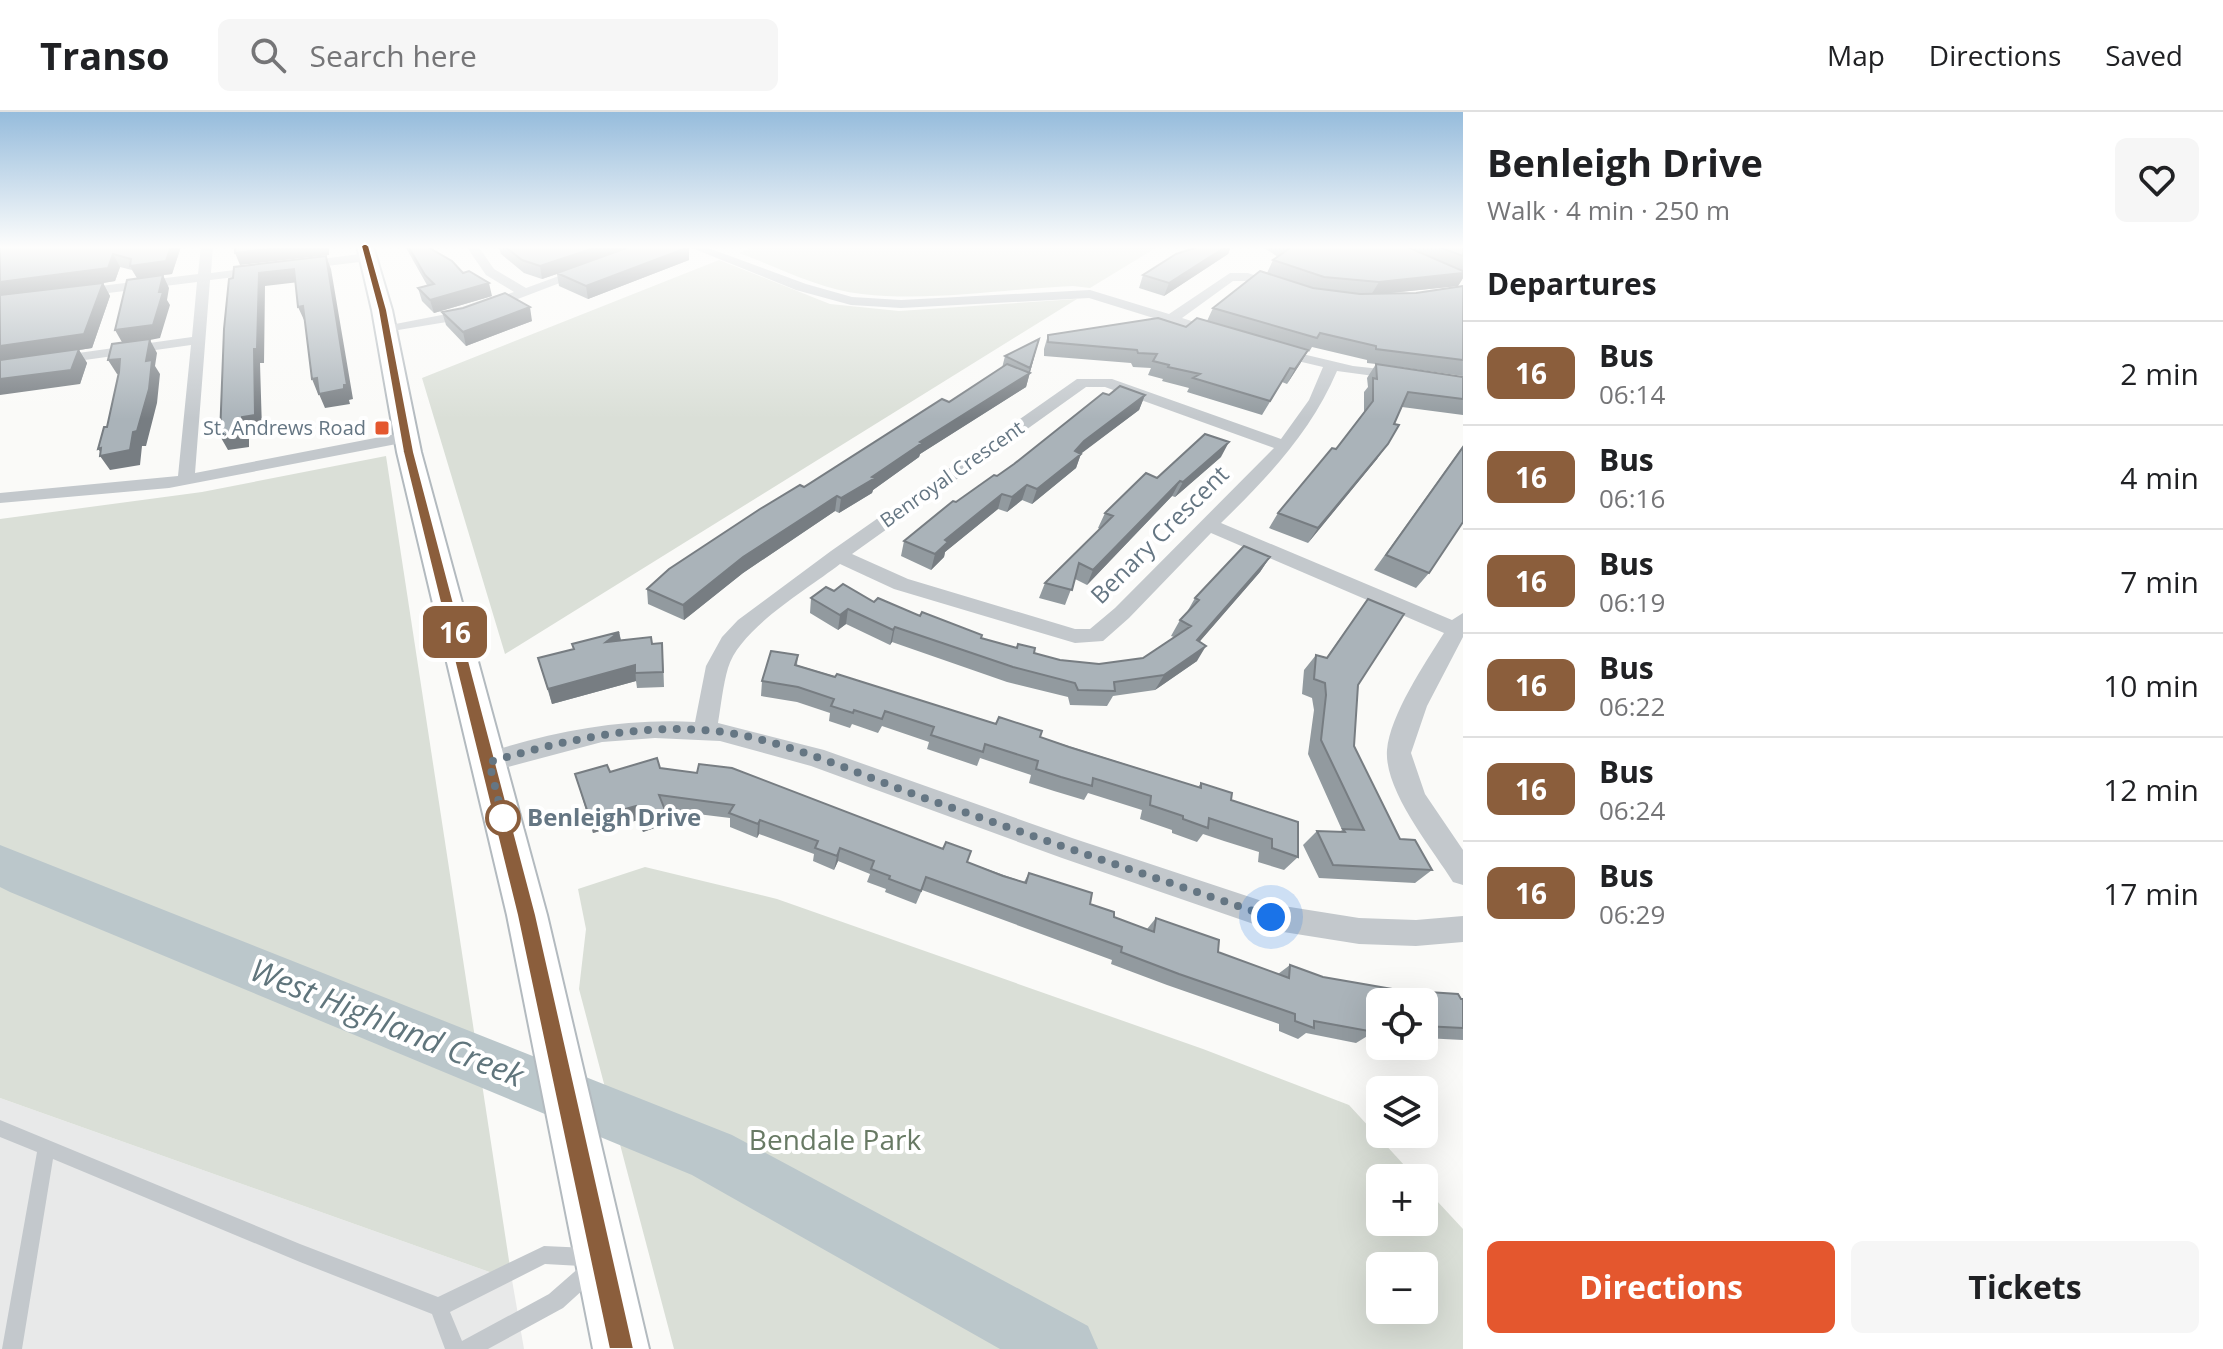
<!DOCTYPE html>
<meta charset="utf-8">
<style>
:root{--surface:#fff;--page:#f6f6f6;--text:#202124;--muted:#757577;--line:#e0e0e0;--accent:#e4572e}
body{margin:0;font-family:"Open Sans",sans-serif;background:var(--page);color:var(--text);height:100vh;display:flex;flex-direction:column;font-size:30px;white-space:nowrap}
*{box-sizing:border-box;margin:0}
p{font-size:26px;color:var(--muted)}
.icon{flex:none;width:44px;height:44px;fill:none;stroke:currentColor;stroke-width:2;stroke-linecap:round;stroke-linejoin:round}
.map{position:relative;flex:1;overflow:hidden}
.panel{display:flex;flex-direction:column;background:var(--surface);width:760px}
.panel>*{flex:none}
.badge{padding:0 16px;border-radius:12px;font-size:28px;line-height:52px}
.buttons{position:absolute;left:1366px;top:876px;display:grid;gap:16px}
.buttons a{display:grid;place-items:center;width:72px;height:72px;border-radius:12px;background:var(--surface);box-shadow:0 8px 32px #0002;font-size:40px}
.you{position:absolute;width:40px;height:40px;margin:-20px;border:6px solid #fff;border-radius:50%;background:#1a73e8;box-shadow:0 0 0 12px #1a73e833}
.map>.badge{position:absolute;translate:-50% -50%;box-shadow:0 0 0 4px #fff}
h2{padding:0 24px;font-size:30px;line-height:72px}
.round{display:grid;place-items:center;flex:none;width:84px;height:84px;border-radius:12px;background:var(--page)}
.headline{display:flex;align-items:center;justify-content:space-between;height:136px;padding:0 24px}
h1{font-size:38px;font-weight:700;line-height:60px}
.button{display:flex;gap:16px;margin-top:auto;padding:16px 24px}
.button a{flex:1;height:92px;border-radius:12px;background:var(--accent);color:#fff;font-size:32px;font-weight:700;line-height:92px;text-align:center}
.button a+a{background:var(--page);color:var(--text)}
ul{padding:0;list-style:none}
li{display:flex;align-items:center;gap:24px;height:104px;padding:0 24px;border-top:2px solid var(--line)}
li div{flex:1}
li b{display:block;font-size:30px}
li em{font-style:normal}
li .badge{min-width:88px;font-weight:700;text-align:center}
header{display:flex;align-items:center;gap:48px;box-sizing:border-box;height:112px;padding:0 40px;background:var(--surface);border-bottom:2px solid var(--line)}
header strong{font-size:38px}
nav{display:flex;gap:44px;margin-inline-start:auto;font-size:28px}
.search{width:560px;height:72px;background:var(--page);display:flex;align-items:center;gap:20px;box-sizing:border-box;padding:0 28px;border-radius:12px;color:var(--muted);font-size:30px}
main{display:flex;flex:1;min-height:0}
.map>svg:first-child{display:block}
.built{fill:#e8e9e9}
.green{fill:#dadfd7;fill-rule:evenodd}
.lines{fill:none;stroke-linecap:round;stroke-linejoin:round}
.river{fill:#bbc7cb;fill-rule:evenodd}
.secondary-casing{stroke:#b3babf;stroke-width:4}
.lane{fill:#c3c8cc;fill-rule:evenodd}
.street{fill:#c3c8cc;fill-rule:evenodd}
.secondary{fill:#fff;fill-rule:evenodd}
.wall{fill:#929a9f}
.shaded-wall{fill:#777d82}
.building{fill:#aab3b9;stroke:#777d82;stroke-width:2}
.line{fill:#8b5e3c;stroke:#fff;stroke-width:2}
.walk{stroke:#657683;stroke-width:8;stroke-dasharray:0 14.4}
.poi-dot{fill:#e4572e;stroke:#fff;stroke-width:3}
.stop-dot{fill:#fff;stroke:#8b5e3c;stroke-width:4}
.labels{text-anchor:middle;stroke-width:8;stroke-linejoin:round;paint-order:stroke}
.far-poi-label{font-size:20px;fill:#657683;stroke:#fff;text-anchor:end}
.far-street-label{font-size:20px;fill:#657683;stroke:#fff}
.street-label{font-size:24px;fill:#657683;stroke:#fff}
.stop-label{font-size:24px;font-weight:bold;fill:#657683;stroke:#fff;text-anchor:start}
.near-park-label{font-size:28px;fill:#687a64;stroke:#fff}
.near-water-label{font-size:32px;font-style:italic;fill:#60757c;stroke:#fff}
</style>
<header>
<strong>Transo</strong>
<div class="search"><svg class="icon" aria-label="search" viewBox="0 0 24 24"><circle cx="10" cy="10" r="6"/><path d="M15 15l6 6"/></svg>Search here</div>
<nav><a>Map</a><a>Directions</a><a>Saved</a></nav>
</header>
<main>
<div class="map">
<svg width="1463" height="1237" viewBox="0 0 1463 1237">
<rect width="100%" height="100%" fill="#fafaf8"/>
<!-- built -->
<path class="built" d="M0,986L512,1168L524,1237H0Z"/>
<!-- green -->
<path class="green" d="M756,134H1159L1090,176L1073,174C1004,177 931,190 862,182C821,178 778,155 739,141Z
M719,148L830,192L899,199L1077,187L505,542L422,266Z
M386,344L512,1168L0,986V407L202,380Z
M645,755L777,787L1203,937L1349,993L1416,1066H1380V1110H1424V1075L1463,1117V1237H674L579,877L586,817L578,777ZM1424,1154V1198H1380V1154Z"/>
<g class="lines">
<!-- river -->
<path class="river" d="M0,733L732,1023L1088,1214L1098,1237H1000L692,1063L10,780L0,775Z"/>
<defs>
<path id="secondary" d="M357,134H373L392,198L421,340L547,803L649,1237H593L507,803L397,340L372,198Z"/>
</defs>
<!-- secondary casing -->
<use href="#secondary" class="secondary-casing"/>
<!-- lane -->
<path class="lane" d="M0,1008L300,1132L438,1185L544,1134L588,1136L595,1138L597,1145L594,1152L598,1159L596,1166L563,1196L488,1237H445L432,1202L300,1150L53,1047L22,1237H2L37,1040L0,1025ZM545,1152L581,1154L549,1182L462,1229L450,1200Z"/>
<!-- street -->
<path class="street" d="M201,134H213L211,161L368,141L374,145L368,149L210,168L195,361L406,320L412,321L414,325L412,329L169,376L0,391V381L178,364L191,233L0,260V252L192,225L197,170L76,185L69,181L76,177L198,162Z
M466,134H478L494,157L526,176L641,134H657L465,207L380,221V215L457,200L514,180L486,163Z
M687,134H703L806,172L852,185L901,188L1090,178L1169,202L1230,161H1248L1288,175L1282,179L1247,169H1233L1182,206L1223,219V225L1218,226L1089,186L901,196L851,193L796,178Z
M1273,235L1353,254L1463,266V276L1337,259C1311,320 1268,365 1221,411L1452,508L1463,501V525L1427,594L1411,641L1425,682L1463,738V773L1453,770C1432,736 1384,679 1387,638C1390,603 1425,551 1444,521L1211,421L1129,506L1103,529L1075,531L894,477L840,452C808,477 740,516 728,556C723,573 721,593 718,611L824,638L1072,726L1271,792L1359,806L1416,808L1463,804V830L1416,834L1359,832L1271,818L1062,746L811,654L720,629L655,626L602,630L489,660L480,657L477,650L480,643C550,620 621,606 695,610L706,554L722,525L738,508L831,439L1077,267H1112L1281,327L1309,288L1323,255L1268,242L1266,239ZM1086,275H1105L1274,336L1115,496L1090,517H1075L908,467L852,442Z"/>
<!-- secondary -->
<use href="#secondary" class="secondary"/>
</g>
<!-- wall -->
<path class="wall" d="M0,134L180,138L172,162L137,166L132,158L120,155L115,169L103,171L110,184L92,236L79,238L87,251L80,272Z
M405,134H426L492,184L434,201L422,189L418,176L427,173Z
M498,134H684L689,148L588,187L559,174L557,162L542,167L524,161L501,142Z
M1201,134H1231L1228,142L1164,184L1139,176L1143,163Z
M1261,134H1463V166L1458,174L1380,182L1416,181L1463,174V264L1385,253L1463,265V303L1402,295L1377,347L1308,431L1269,416L1278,401L1336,337L1364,300V280L1368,275L1367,266L1376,252L1367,251V248L1312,235L1309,240L1308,239L1287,272L1282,270L1262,303L1187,280L1189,276L1162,269L1163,267L1148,263L1151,256L1133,255L1131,251L1044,244V237L1048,223L1186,215L1207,209L1213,196L1267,161L1273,148L1278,145Z
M463,196L532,209L466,234L446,213L442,200Z
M1039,227L1026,275L920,342L919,345L873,378L872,381L839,401L835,399L743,461L684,508L648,492L647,477L804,375L949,290L1002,256L1005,244Z
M1109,283H1145L1139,298L1081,341L1076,356L1032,392L1022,388L1007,400L998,397L945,440L944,445L931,458L901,444L904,429L956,390L997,364Z
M1463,334L1429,461L1416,476L1374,458Z
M1221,345L1175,385L1172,384L1087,473L1075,467L1065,493L1039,486L1045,471L1100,417L1098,416L1105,401L1157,366Z
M1270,445L1260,460L1199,530L1197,549L1155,578L1113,584L1107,594L1070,593L1068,585L1007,570L892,530L890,533L846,512L838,518L810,501L811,486L834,479L874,490L920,504L981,526L1016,536L1018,532L1034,541L1060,548L1099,552L1143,546L1174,525L1171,524L1180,508L1187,500L1195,486Z
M1368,487L1358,573L1354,634L1400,727L1432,758L1415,771L1319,766L1303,733L1317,719L1340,720L1342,718L1308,642L1314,598L1312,586L1302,582L1304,558L1316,543L1326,546Z
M619,520L621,528L652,532L663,546L664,575L637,576L636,569L552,592L538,546L573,537L572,532Z
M798,543L797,553L1040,625L1198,675L1201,671L1231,688L1298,745L1284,758L1258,750L1259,740L1224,729L1203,722L1197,730L1172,721V718L1140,707L1142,698L1088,681L1084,688L1054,679L1029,671L1031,663L980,646L977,654L927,637L929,630L882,614L878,621L852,612L850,616L829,609L830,601L797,590L761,584L762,569Z
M660,656L967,750L1024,770L1029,761L1114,805L1147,817L1156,806L1218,840L1278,862L1290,853L1323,865L1398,878L1463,887V928L1424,926V890H1380V922L1374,920L1356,931L1306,921L1298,927L1279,919V912L1167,873L1111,852L1112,848L922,778L916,792L885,780L886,777L867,770L870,762L838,749L834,758L813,749L814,742L759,722L757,726L730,715V706L665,698L666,712L643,720L638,708L593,721L575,662Z"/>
<!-- shaded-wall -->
<path class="shaded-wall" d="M171,134H181L172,162L137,166L130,154Z
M296,134H329V143L240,153L235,141Z
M600,134H638L542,167L540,154Z
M1227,134H1231L1228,142L1164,184L1169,171Z
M689,135V148L588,187L586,174Z
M113,142L120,155L115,169L103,171L110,184L92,236L79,238L87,251L80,272L0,283V170Z
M326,144L331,157L353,287L349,288L350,292L325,296L319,282Z
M294,157L299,170L265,174L264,251H260L262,318L249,320V335L228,338L220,324L242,305L259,161Z
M1463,161V166L1458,174L1371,183L1379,170Z
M163,163L169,176L167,188L170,193L160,226L150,228L157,241L155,254L160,262L157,291L146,334H142L140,353L110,358L100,344L103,343L98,337L130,338L123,232L115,218L159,180Z
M489,171L492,184L434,201L430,188Z
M303,194L308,208H304L298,195Z
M530,195L532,209L466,234L463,220Z
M1039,227L1026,275L920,342L919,345L873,378L872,381L839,401L841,386L920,330L1028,262Z
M1308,238L1300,252L1287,272L1295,257Z
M120,247L128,261L117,262L108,248Z
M317,266L323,281L318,282L312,267Z
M1145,283L1139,298L1078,344L1081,342L1076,356L1032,392L1037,377L1084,329Z
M1229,330L1221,345L1175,385L1183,370Z
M1388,332L1377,347L1308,431L1318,416Z
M1180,369L1172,384L1087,473L1093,458Z
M1027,373L1022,388L1007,400L1012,385Z
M1002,382L998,397L945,440L944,445L931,458L935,442L945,428Z
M837,384L835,399L743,461L684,508L683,493L743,445Z
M1270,445L1260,460L1188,543L1197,528Z
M848,497L846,512L838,518L840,503Z
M895,515L892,530L890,533L893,518Z
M619,520L622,535L606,530Z
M1206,534L1197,549L1155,578L1164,563Z
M635,553L636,569L552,592L548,577Z
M636,694L638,708L593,721L590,707Z
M665,698L666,712L643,720L640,706Z
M760,708L759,722L757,726L758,712Z
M840,736L838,749L834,758L837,744Z"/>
<!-- building -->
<path class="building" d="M0,134H171L166,149L130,154L131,147L113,142L108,156L0,170Z
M235,134H296L235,141Z
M408,134H426L452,149L463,161L469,159L489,171L430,188L418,176L434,172L425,163Z
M504,134H600L540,154L522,148Z
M632,134H684L689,135L586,174L557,161Z
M1201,134H1227L1169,171L1143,163L1176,142Z
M1286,134H1405L1463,159V161L1379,170L1324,165L1273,148L1290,136Z
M1437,134H1463V144Z
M326,144L347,273H344V277L319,282L317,266L312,267L303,194L298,195L294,157L259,161L257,237H254L255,303L242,305V320L220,324L224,217L229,167L233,166L234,155Z
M1260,159L1313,176L1360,182L1416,181L1463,174V248L1376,237V234L1320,221L1317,226L1213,196Z
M163,163L159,180H163L153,213L115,218L127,168Z
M103,171L84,222L0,234V183Z
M505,181L530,195L463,220L442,200L463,196Z
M1158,206L1186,215L1197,206L1308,238L1295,257L1290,256L1270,289L1193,266L1200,262L1168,255L1169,253L1153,249L1157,242L1138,241L1137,238L1048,230V223Z
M150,227L146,249L152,248L149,277L137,319L133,320L130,338L100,344L101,336L98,337L104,315H107L119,260L120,247L108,248L112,232Z
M1039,227L1030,256L1005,244Z
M79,237L71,258L0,267V248Z
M1007,252L1030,261L920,330L922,331L872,365L875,366L841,386L837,384L743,445L683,493L647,477L669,457L760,397L800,373L804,375L942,287L949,290Z
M1376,252L1463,265V287L1408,280L1394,312L1399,313L1388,332L1318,416L1278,401L1332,336L1336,337L1373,289V266L1377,267Z
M1120,274L1145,283L1084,329L1075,339L1081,342L1037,377L1027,373L1012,385L1002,382L945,428L948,430L935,442L904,429L953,389L956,390L994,363L997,364L1014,352L1103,281L1109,283Z
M1205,322L1229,330L1183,370L1180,369L1093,458L1079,451L1072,478L1045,471L1113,404L1105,401L1146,361L1157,366Z
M1463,335V410L1429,461L1386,443Z
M1244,434L1270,445L1197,528L1206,534L1164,563L1114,570L1115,579L1078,578L1075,571L1013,555L895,515L893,518L848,497L840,503L811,486L826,475L834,479L843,472L874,490L878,486L920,504L922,500L982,523L981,526L1017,536L1018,532L1035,536L1034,541L1060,548L1099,552L1143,546L1191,514L1180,508L1199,488L1195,486Z
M1368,487L1404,502L1358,573L1354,634L1400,727L1415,728L1432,758L1333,753L1317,719L1345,720L1343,717L1364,718L1321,628L1326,583L1325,571L1314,567L1316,543L1327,546Z
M619,520L606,530L651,525L652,532L662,531L663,560L635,561V553L548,577L538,546L574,537L572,532Z
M771,539L798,543L795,553L835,565L837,562L996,612L999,605L1042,619L1040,625L1069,635L1201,676V671L1232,681L1231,688L1298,710V745L1272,736V727L1209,706L1208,716L1183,707V704L1150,693L1151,684L1093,666L1092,674L1061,665L1036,657L1038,649L985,632L983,640L931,623L934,615L885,599L882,607L854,598L853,601L831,594L834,587L798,575L762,569Z
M657,646L660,656L697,661L699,652L732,656L943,737L946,730L971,739L967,750L1003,764L1026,771L1029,761L1092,781L1090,792L1114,800V805L1154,820L1156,806L1219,828L1218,840L1289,866L1290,853L1323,865L1398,878L1458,882L1461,887H1463V916L1424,914V890H1380V907L1369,906L1374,920L1314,909V916L1295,909V902L1179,862L1121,840L1122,835L926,765L921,779L889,767L890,764L871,757L874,749L840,736L837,744L815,736L818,729L760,708L758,712L729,701L734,693L659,683L665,698L640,706L636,694L590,707L575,662L607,653L610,660Z"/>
<!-- sky -->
<linearGradient id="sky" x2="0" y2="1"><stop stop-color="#96bcdc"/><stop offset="0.44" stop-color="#fdfdfc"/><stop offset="1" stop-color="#fdfdfc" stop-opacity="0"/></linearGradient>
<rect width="1463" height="307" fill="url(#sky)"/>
<!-- line -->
<path class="line" d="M365,131L369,134L387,198L414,340L536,803L634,1237H609L517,803L403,340L378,198L361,134Z"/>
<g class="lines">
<!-- walk -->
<path class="walk" d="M503,706L504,711L489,650C559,630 628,613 703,618C773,622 850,659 916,683C1034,725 1152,765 1271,805"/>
</g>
<!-- markers -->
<rect class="poi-dot" x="374" y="308" width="16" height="16" rx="4"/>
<circle class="stop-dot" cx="503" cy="706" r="16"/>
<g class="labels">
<!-- far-poi labels -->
<g class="far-poi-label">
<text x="366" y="323">St. Andrews Road</text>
</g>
<!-- far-street labels -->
<g class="far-street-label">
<text transform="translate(952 362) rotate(-35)" y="7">Benroyal Crescent</text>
</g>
<!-- street labels -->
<g class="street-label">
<text transform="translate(1160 423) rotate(-45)" y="8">Benary Crescent</text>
</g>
<!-- stop labels -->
<g class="stop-label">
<text x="527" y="714">Benleigh Drive</text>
</g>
<!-- near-park labels -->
<g class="near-park-label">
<text x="835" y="1038">Bendale Park</text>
</g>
<!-- near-water labels -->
<g class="near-water-label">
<text transform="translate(387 911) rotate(22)" y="11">West Highland Creek</text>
</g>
</g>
</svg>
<div class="buttons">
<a><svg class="icon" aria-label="locate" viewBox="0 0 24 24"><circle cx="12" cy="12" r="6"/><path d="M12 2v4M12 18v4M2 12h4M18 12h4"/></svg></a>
<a><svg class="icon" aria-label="layers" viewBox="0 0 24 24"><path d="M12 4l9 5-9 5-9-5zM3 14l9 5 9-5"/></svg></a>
<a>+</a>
<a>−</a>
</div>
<div class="you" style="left:1271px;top:805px"></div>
<b class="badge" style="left:455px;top:520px;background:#8b5e3c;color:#fff">16</b>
</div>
<section class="panel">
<div class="headline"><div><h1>Benleigh Drive</h1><p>Walk · 4 min · 250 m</p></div><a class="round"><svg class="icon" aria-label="heart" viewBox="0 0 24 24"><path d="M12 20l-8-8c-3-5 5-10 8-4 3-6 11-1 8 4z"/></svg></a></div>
<h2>Departures</h2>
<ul>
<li><span class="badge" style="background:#8b5e3c;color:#fff">16</span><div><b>Bus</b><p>06:14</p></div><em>2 min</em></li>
<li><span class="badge" style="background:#8b5e3c;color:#fff">16</span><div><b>Bus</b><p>06:16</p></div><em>4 min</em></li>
<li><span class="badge" style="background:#8b5e3c;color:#fff">16</span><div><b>Bus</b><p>06:19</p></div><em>7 min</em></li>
<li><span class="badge" style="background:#8b5e3c;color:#fff">16</span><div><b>Bus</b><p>06:22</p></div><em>10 min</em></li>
<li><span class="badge" style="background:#8b5e3c;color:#fff">16</span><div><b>Bus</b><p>06:24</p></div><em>12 min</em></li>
<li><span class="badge" style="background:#8b5e3c;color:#fff">16</span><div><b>Bus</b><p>06:29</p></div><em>17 min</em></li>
</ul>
<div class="button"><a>Directions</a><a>Tickets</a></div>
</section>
</main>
